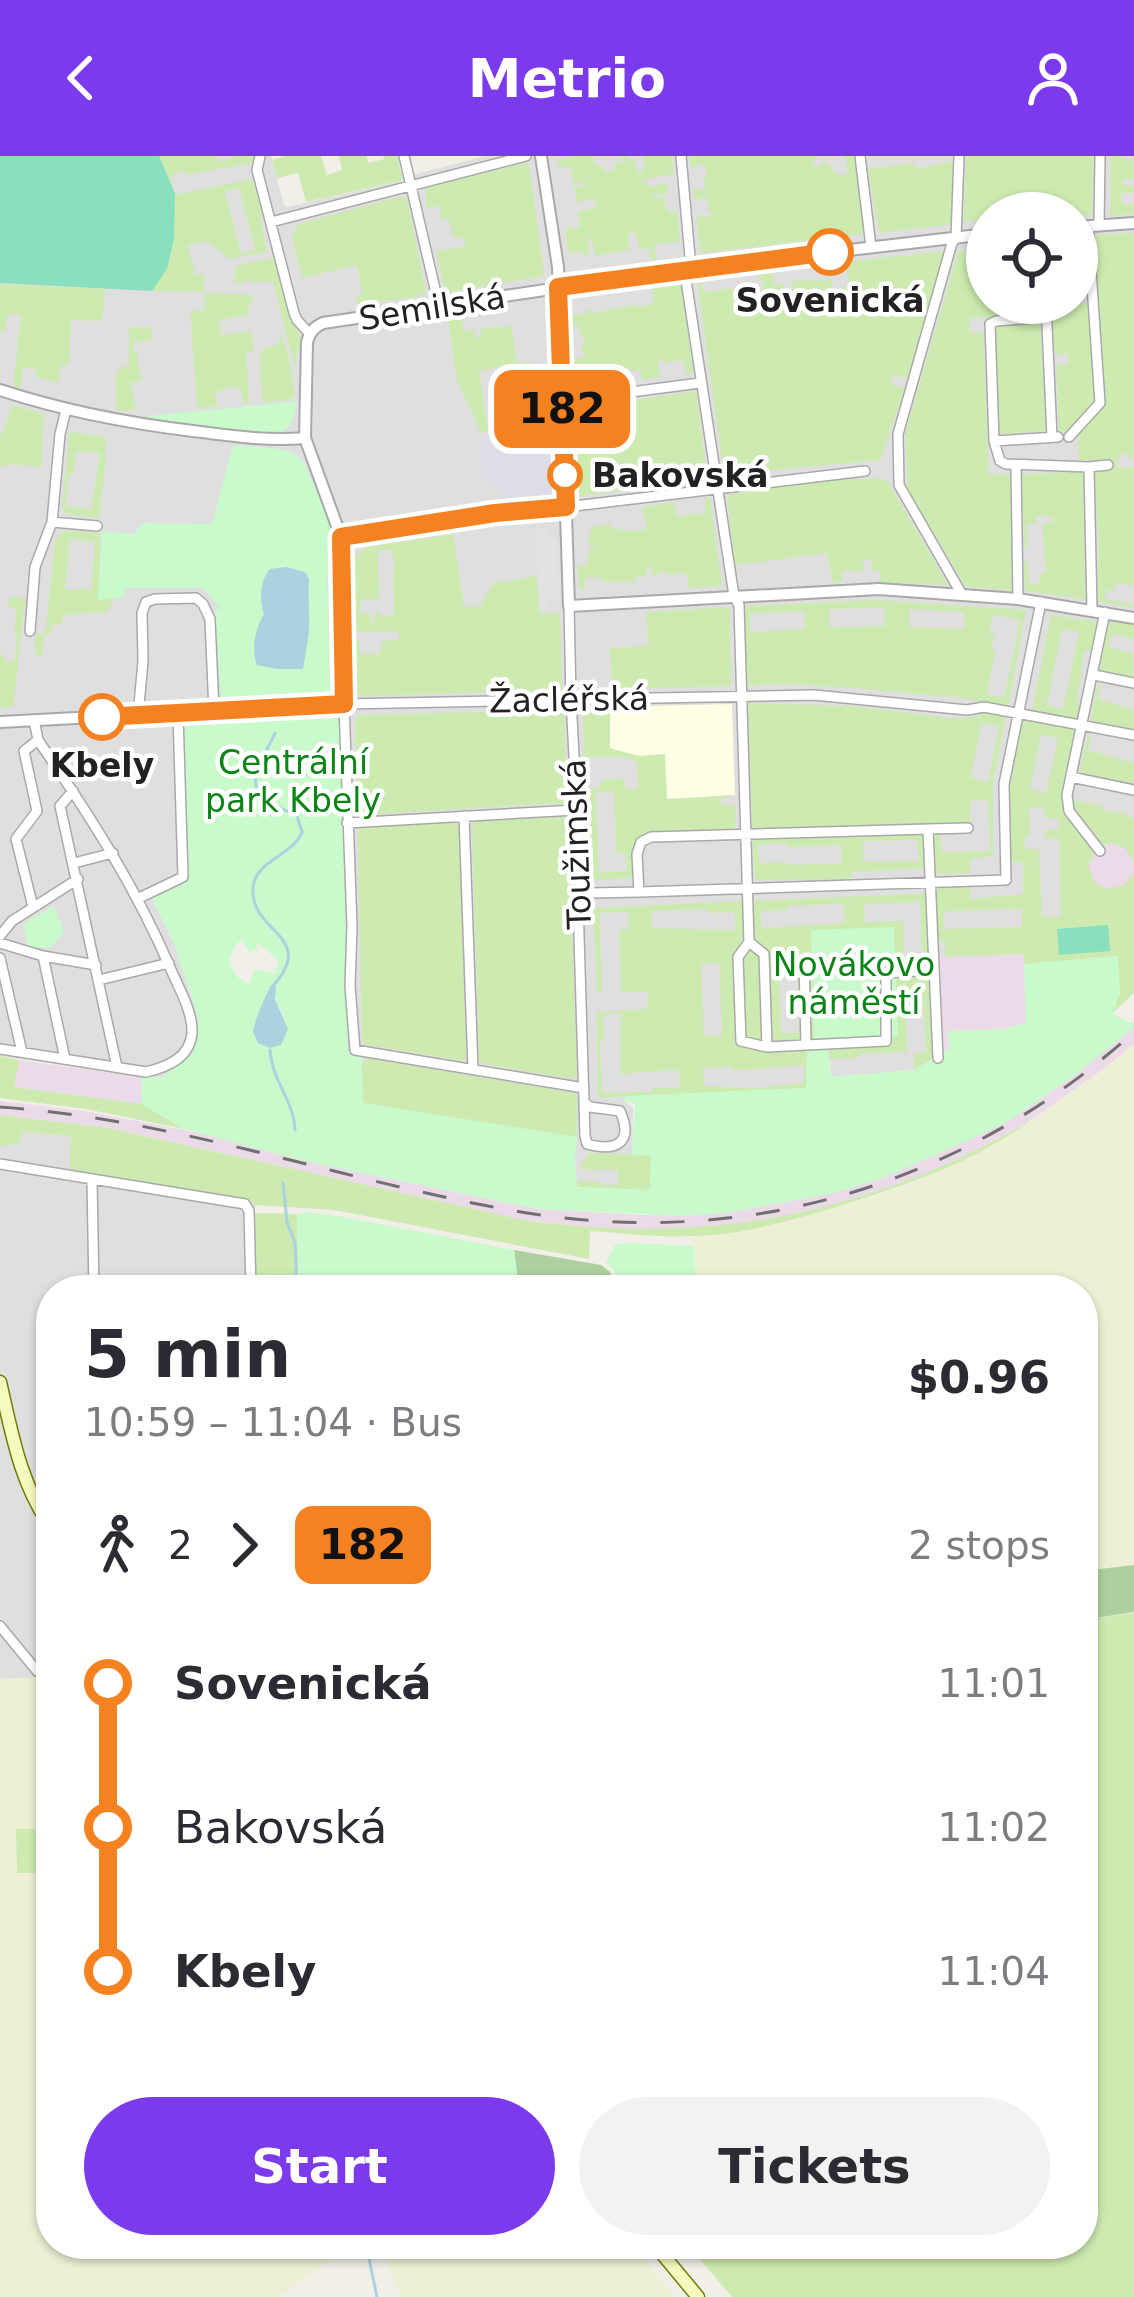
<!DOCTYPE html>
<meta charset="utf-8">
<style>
:root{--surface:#fff;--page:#f2f2f3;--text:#2b2b33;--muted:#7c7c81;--accent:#7c3aed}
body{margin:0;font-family:"DejaVu Sans",sans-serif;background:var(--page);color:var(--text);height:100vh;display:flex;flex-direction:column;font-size:45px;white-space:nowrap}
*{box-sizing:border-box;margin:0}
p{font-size:39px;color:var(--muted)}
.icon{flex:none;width:66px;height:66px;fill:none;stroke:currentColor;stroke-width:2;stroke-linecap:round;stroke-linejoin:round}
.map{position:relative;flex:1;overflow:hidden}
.details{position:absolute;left:36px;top:1119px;width:1062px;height:984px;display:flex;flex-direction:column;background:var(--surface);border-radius:48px;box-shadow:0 3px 9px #0004}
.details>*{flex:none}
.badge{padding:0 24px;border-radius:18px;font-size:42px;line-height:78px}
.controls{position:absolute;left:966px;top:36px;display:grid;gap:24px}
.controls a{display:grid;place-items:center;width:132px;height:132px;border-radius:50%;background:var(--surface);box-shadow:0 3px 9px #0004;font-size:60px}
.map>.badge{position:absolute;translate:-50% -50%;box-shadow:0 0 0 6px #fff}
.legs{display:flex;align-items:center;gap:18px;height:132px;padding:0 48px;font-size:39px}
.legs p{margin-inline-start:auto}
.headline{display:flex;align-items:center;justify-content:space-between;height:204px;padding:0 48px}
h1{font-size:66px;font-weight:600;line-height:90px}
.cta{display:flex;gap:24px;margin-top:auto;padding:24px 48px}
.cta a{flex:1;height:138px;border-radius:72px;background:var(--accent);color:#fff;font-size:48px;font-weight:600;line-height:138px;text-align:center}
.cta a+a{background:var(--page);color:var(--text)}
ul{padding:0 48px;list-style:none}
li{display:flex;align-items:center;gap:42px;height:144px;font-size:45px}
li i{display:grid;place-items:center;width:18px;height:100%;margin:0 15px;background:currentColor}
li i::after{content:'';width:30px;height:30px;margin:-15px;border:9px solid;border-radius:50%;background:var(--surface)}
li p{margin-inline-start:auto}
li:first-child i{background:linear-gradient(#0000 50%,currentColor 0)}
li:last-child i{background:linear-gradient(currentColor 50%,#0000 0)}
header{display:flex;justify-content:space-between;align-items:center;height:156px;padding:0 48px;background:var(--accent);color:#fff;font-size:54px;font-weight:600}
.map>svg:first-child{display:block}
.residential{fill:#e0dfdf;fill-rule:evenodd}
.industrial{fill:#ebdbe8}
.education{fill:#ffffe5}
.farmland{fill:#eef0d5}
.grass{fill:#cdebb0;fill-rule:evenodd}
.forest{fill:#add19e}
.park{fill:#c8facc;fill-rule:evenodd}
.pitch{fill:#88e0be}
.parking{fill:#e2e2e2}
.plaza{fill:#dddde8}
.water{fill:#aad3df}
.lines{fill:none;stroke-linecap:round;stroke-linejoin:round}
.stream{stroke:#aad3df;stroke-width:3}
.minor-casing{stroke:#a9a9a9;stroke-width:12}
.tertiary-casing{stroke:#a9a9a9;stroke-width:14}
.secondary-casing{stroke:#707d05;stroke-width:15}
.minor{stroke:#fff;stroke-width:9}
.tertiary{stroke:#fff;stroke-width:10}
.secondary{stroke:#f7fabf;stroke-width:12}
.rail{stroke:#707070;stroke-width:3;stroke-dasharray:24 24;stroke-linecap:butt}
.line-1-casing{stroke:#fff;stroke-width:27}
.line-1{stroke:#f58220;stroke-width:18}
.stop-1-dot{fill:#fff;stroke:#f58220;stroke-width:6}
.labels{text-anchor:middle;stroke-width:9;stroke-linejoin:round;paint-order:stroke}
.stop-label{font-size:33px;font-weight:bold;fill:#222;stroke:#fff}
.street-label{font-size:33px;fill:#222;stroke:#fff}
.park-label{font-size:33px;fill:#0c8416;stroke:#fff}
</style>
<header><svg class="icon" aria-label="back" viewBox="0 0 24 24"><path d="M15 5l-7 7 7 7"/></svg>Metrio<svg class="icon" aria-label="person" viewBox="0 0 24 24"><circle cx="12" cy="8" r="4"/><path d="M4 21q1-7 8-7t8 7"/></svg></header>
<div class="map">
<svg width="1134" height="2141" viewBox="0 0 1134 2141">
<rect width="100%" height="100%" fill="#f2efe9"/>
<!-- residential -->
<path class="residential" d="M159,0H271L284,49L287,51L403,24L412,19L486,0H1134V837L1089,802L1024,808L940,898L914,914L831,921L830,903L807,932L625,940V946L633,952L632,998L651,999L650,1034L577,1031L363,947L361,900L348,896L341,561L184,568L188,723L152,742L174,787L199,865L190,900L161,922L0,900V127L175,37ZM987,57H1077V147H987Z
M21,976L72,980L70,1012L252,1046L256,1049L253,1057L255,1134H51V1521L0,1523V990Z"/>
<!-- industrial -->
<path class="industrial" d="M1088 710a23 23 0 1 1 46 0a23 23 0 1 1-46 0Z
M1024,798L1026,868L1003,873L948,876L949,893L940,898L938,799Z
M1134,866V888L1105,912L1030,965L973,996L910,1025L810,1056L712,1072L612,1074L523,1064L108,972L0,959V945L84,955L246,986L526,1049L570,1055L643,1059L711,1057L1113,885Z
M19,904L141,921L142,948L13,931Z"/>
<!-- education -->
<path class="education" d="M732,548L735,639L667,644L638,600L610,592V551Z"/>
<!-- farmland -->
<path class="farmland" d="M1134,888V1409L1083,1415V1134H696L694,1081L748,1074L790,1065L911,1028L1008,981L1105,912Z
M51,1521V1672L16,1674L17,1717L51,1718V2088H351L279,2141H0V1523Z
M384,2088H631L675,2141H402L392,2123Z"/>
<!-- grass -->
<path class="grass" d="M159,0H216L218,6L232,3V0H256L252,7L186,19L184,15L172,18V29Z
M286,0H321L327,19L342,14L339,0H366L369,7L384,3V0H397L403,24L306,46L298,17L277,22L272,4Z
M578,0H593L595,9L603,10L605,17L615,13L614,7L622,6V0H626L628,5L635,4L638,17L643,15L645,0H672L674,18L641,24L647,26L648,31L667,27L668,37L653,39L652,42L667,41L664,45L668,56L677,55L680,85L654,89L656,104L651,105L649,93H640L634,75L628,79L630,94L595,100L591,81L588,82L589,99L585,100L580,95L568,97L565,73L580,71L578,55L596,52L595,43L576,46L574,31L586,30V27L573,28L571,12L557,10L558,2Z
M690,0H817L812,7L818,12L826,4L834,16L837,14L838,19L848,18L845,0H854L864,74L861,78L704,97L700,95L696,61L712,60V56L708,55V41L694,44L693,31L698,34L705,33L704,21L707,20L706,13L702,9L695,10L691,14Z
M966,0H1093L1092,59L987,57V64L964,66Z
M1111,0H1119L1130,6L1134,0V25L1130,22L1122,24L1123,29L1134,30V36L1120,38L1124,49L1134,48V58L1110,60Z
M952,5V68L879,77L868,13L915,7L916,13Z
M525,7L529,9L544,117L540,121L449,136L444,132L436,95L465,91L464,82L453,81L448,63L441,64L440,49L427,52L425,32Z
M252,23L264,56L260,58L267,96L230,103L206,85L188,89L195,120L204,118V136L152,135C175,101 174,76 175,37L179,38ZM239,32L255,94L241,98L225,35Z
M402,40L407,43L426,136L421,140L357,149L356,143L362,135L357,109L302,122L292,81L298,68Z
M1134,77V302L1130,303L1128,296L1118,300V312L1134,311V430L1117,427L1113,435L1106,434L1105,443L1134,448V452L1097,445L1099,389L1094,316L1111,315L1112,305L1079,304L1078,276L1103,247L1091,79Z
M1084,80L1097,244L1077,264L1070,275L1059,276L1056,209L1068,208V198H1055L1051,147H1054L1055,158H1061L1062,161L1068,160L1069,147H1088L1086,120L1077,121V112L1085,110L1083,86L1077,85V81Z
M987,91V98L973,101L975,115L982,117L987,114V147H1040V154L1032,159L969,162L970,177H980L983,174L989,319L1010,318L1014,429L1012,435L965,430L908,333L905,278L958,96Z
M944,95L908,222L893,219L891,228L905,232L880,304L724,319L697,125L700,123L701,133L706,136L732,132L733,144H737L739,159H741V131L764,133L763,124H759L758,116L772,114L774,129L784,128L783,140L778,141L779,144L793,142L792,125L821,124L822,127L823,124L831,123L833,134L849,129L847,109L852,105Z
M275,101L291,163L300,180V193L297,194L296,208L294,209L273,125L253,127V125L246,124V127H235V110Z
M681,127L693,216L686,218L683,204L665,207L664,204H658L659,218L662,221L642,224L640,214L630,215L629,212L618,215L620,227L589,232L585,215H571V204L584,201L581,189L585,187V181H580L579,169L570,170L569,160L587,157V154L592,153L593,157L632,149L647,151V148L654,146L652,131Z
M0,128L105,133L102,165L71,164L69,209H61L58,227L35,221L37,214L23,212L20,232L13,229L21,159L7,158L6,173L0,176Z
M205,137L254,139L248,153L249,159L219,164L221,179L251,175L254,196L246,197L249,247L243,248L241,232L226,231L225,234L215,235L217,250L197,252L190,155L204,154Z
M462,162L464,175L473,174L475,182L481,181L480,173L501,170L503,173L511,168L517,207L531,205L529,233L510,236L508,229L503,230L501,221L507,219L505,210L479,215L487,268L491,271L483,278L481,277L457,225L448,165Z
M1040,165L1046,275L998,278L994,172L996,168Z
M129,171H152V184L133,186L134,196H139L137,200L141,225L131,226L136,254L117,255L115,220L121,211L129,210Z
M280,175L288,198L295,238L290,244L262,246L260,199L265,191L275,190L280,183Z
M696,235L707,321L664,329L662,322L653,323L650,305H646L645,310L634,311L635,322H639V325L628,327V334L579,340L576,335L574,253Z
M13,249L44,258L41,311L8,308L7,311L0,310V282Z
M73,276L105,281L106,304L99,362L67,358L62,351L69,278ZM76,295L100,297L91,353L66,350L69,318H74Z
M1083,316L1085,443L1025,435L1024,405H1028L1029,428H1040V418L1046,416L1042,368L1053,366V361L1036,360V368H1027V391H1024L1022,318Z
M881,322L888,326L948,429L880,426V415H872L871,403H863V415H842V426L833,427L827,397L735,409L727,343L730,338L834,324Z
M705,342H710L722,430L688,432L687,418L677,416L676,419H666L665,415L653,420L651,410L646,412L647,423L644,420L635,421V426H602L601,421L585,422V433H579L578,410L587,409V402L590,401L587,393L600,391L591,390L587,379L591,378V371L611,368V372L631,375L647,373L642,351L674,346L676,360L697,357L698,359L705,358Z
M65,375L100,376L99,444L114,443L107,456L63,459L61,469H52L51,478L44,479L42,501L36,499L34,492L36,477L42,478L46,472L55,384ZM70,383L95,386L91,433L65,434Z
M453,378L464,451L484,449L483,442L494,427L536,420L540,458L560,457L562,534L360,540L354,535L353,485L359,484L360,498H379L383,485L398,484L399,476L353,475L355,401L367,391ZM378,394H392L395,414L393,415L394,459L380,460L379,456L374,457L375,466L372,467L369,457H359L361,444L379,443Z
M13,441L25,442L14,546L12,551L0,552V498H5V505L14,506L17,484L14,476L16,452L8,450L9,444Z
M876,444L1026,454L1008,552L963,542L854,532L786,528L748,530L744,450ZM884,452L885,470L829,471L830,453ZM910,453L964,456V473L909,471ZM804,455L805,473L750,476V458ZM993,459L1020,464L1004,542L987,538L995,495L991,493L995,478L989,476Z
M730,451L731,530L612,533L610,492L648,490L646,456Z
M1051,459L1099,466L1092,494L1084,496L1077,543L1083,552L1080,562L1074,563L1032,555ZM1062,473L1079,476L1063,553L1047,549Z
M1110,463L1134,469V483L1112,478L1108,491L1133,497L1134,521L1099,514Z
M1097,529H1101L1098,543L1134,554V574L1091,565Z
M748,547L852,550L957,563L978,560L985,554L1006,558L993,628V700L971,703L970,717L938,718L933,712L852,716L851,723L757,724L754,717ZM981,567L999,571L988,626L971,622ZM988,644L990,695L941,696V678L971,677L970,645ZM917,684L919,705L863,706V685ZM786,687L787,691L841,689L842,707L787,709L786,706L759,707L758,689Z
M610,551V592L638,600L665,598L667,643L735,639L721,643L722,649H735L736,667L733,673L652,676L640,682L635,722L592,724L588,633H598L603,624L625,622V633H638L637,606L625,601H584L583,552ZM596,636H614L616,697H626L627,715L599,716Z
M557,554L564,557L567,642L562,647L362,659L357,654L355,565L359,559Z
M1025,564L1073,573L1077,580L1063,642L1065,646L1078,645L1103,650V654L1127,658V661L1134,663V706L1125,692L1112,687L1101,690L1105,698L1102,700L1096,694L1088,710L1095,727L1107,733L1125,729L1134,715V837L1112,858L1117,800L1024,808L1023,798L945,801V785H937L936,733L970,731L971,743L1023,738V707L1012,705L1010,699L1008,641L1021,568ZM1041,579L1058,582L1046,637L1030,633ZM1044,651L1045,662L1059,663V673L1045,674V682H1059L1061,760L1042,761L1039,693H1025V679H1030L1029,652ZM1022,753V771L944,773V755Z
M1088,579L1091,580L1088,594L1134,607V627L1079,617Z
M563,661L568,665L577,919L573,923L483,908L479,903L472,670L476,665Z
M454,666L459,671L466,902L463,905L368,889L362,885L358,676L361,672Z
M927,737L934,902L914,914V897L926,896L923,840L906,842L907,896L858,898L857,902L830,903L828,894L807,932L601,942L598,939L597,856L647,853L648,836H621L619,774H629L628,756L600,757L602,836L597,837L593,752ZM920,746L922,800H904L903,765L865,766L864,748ZM843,748L844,767L761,772V755L788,754L789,750ZM707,753L708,757L735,756V774L652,772V755ZM779,805H797L799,877H781ZM719,807L722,879L704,880L701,808ZM621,857L620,918L679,913L680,931L653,932L652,936L602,937L600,886L604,885L603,858ZM804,909V927L754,932L704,930L703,912L731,911L732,915Z
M0,900L19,904L14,931L142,948L184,973L86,953L0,942Z
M367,902L574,937L577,940V981L363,947L362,908Z
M0,959L108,972L523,1064C709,1090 868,1059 1030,965C973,1007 903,1030 836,1051C789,1065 742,1079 692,1080C658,1082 624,1077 590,1075L589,1103L334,1054L256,1049L252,1046L70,1013L71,980L22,976L20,988L0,990Z
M589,997L651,999L650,1034L577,1031L579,1025L601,1026L602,1030L618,1028V1014L579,1013Z
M253,1057L297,1058L299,1134H255Z
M1134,1457V2141H732L687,2088H1083V1464Z
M16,1673H51V1717H17Z"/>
<!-- forest -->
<path class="forest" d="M514,1094L601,1109L610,1116L615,1134H519Z
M1134,1409V1456L1083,1464V1415Z"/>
<!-- park -->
<path class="park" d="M297,242C295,260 293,274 273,279L149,265L148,260L293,246Z
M233,289L279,293L293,297L304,306L335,379V413L327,420L329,491L337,493C338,512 341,528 325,541L235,548V544L221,542L215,454L221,453L203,432H125V441L98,444L102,375L133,378L144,367L212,368ZM309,423V476L304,496L305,506L278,513L257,509L258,469L264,458Z
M341,560L348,895L361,899L363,947L577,981L575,1001L577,1031L650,1034L651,1000L632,998L635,947L625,946V940L806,932L807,893L828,894L831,921L914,914L949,893L948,875L1003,873L1026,867L1024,808L1118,800L1120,838L1112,858L1134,868V871L1078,917L1007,966L958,989L880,1023L834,1037L727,1057L682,1060L537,1053L304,1005L184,973L142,948L141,921L161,922L190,900L199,865L174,787L152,742L188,723L184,567ZM243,784L249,796L257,793L256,789L260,788L278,804L275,818L254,813L250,828C238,824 230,815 230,802L236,788ZM275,831C273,856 302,870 276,891L254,880C254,861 265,850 269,832Z
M54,750L64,776L50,792L28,791L23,768Z
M894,771L898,880L814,883L811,774Z
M307,1056L333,1059L514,1094L519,1134H299L297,1058Z
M630,1087L694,1090L696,1134H620C619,1122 616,1114 606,1107L616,1088Z"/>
<!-- pitch -->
<path class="pitch" d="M0,0H159L175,37L174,83L167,113L152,135L0,127Z
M1108,769L1110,795L1059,799L1057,773Z"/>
<!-- parking -->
<path class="parking" d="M546,373L548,382L556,381L560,445L547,446V453H539L536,374Z"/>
<!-- plaza -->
<path class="plaza" d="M557,276L558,324L551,341L502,346L498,333L482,322L479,285Z"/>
<!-- water -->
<path class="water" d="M286,411L305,416L309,423C307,440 310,456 309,473C308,485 305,501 303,513H278L257,509C251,491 255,474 264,458C259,445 260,423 270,413Z
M271,829L276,831L275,843L288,873L281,889L270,892L258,887L253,876C256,859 264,844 271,829Z"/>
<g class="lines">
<!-- stream -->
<path class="stream" d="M273,830C318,779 250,778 253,732C255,704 293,700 302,676L297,660C288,655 278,652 270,647C239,628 266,600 275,577
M270,894C272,925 294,945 295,974
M283,1027L287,1066L295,1087L297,1134
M366,2088L377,2141"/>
<defs>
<path id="minor" d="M260,0L257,14L294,157L297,164L309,177
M404,0L436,137
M681,0L690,101L686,124L734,440L739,449L749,786L738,801L741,885L767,891L886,885V817L933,814
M860,0L871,91
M959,0L956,82L952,87L898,278L899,329L961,437
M271,66L526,0
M1099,69L1100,0
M1046,147L1052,281
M1046,161L996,165L990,168L994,285L1000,305L1006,308L1089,311L1092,454
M562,245L700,227
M1069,281L1100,247L1088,70
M994,285L1058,281
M1016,309L1018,443
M1089,311L1108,309
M566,351L865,315
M52,366L97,370
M569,450L571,543L581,733L578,746L585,980L587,988C616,996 634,987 620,955L590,951L584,946
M30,475L35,411L52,366L60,278L66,254
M1094,519L1134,527
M138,560L143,505L142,457L146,446L155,443L196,442L203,448L210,463L214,556
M1071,621L1134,634
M73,635L60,650L117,911
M464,660L473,913
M347,667L576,654
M928,673L968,672
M1100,695L1069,655L1067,639L1105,456
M74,707L113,697
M581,733L590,737L639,736L1006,724L1004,628L1041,446
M639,736L637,698L641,686L651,681L928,673L938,902
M139,742L183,721L178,558
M33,751L16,683L37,655L24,595L38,584
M0,780L12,765L78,723
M749,786L764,798L767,891
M0,787L43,800L96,809
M43,800L65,903
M0,802L22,896
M804,804L806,889
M99,824L169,807
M0,893L146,916C167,911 190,902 192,877C193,857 180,834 172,816C136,731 90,660 38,584L34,564
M584,932L355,894L350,830L352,770L344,548L814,539L967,554L984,551L1134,579
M0,1008L245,1048L249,1055L251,1134
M92,1024L94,1134
M0,1470L37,1515L51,1514"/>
<path id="tertiary" d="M541,0L558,111L569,450L879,433L1018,443L1134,462
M1077,71L1134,67
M0,234C64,255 126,267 193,275C231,280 266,285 305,282
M341,381L495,357L566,351
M0,566L344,548L341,381L305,282L307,186C310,176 314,171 323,167L686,113L987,78"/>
<path id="secondary" d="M0,1226C12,1278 20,1327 51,1371
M654,2088L698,2141"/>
</defs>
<!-- minor casing -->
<use href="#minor" class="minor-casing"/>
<!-- tertiary casing -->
<use href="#tertiary" class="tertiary-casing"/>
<!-- secondary casing -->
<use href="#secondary" class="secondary-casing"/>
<!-- minor -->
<use href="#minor" class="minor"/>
<!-- tertiary -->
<use href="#tertiary" class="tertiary"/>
<!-- secondary -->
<use href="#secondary" class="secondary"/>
<!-- rail -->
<path class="rail" d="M0,951C179,963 350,1028 527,1057C751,1093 966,1027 1134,876"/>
</g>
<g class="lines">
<defs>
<path id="line-1" d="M102,561L344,548L341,381L495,357L566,351L558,131L830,96"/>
</defs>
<!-- line-1 casing -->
<use href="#line-1" class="line-1-casing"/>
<!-- line-1 -->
<use href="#line-1" class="line-1"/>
</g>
<!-- markers -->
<g class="stop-1-dot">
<circle cx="830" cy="96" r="21"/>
<circle cx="565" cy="319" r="15"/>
<circle cx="102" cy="561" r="21"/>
</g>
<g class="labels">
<!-- stop labels -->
<g class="stop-label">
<text x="830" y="156">Sovenická</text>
<text x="592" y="331" text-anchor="start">Bakovská</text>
<text x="102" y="621">Kbely</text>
</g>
<!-- street labels -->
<g class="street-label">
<text transform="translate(432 151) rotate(-9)" y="12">Semilská</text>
<text transform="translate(569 543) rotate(-1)" y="12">Žacléřská</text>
<text transform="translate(576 688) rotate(-92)" y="12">Toužimská</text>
</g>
<!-- park labels -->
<g class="park-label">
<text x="293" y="618">Centrální<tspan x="293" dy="38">park Kbely</tspan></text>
<text x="854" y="820">Novákovo<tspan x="854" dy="38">náměstí</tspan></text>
</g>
</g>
</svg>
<div class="controls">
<a><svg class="icon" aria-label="locate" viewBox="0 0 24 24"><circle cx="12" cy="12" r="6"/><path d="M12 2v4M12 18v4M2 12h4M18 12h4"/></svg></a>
</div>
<b class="badge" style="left:562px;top:253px;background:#f58220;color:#111">182</b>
<section class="details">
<div class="headline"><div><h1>5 min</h1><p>10:59 – 11:04 · Bus</p></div><b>$0.96</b></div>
<div class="legs"><svg class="icon" aria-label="walk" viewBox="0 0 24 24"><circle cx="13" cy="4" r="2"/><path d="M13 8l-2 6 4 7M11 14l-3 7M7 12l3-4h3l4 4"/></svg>2<svg class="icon" aria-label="forward" viewBox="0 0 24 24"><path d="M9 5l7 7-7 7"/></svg><b class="badge" style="background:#f58220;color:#111">182</b><p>2 stops</p></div>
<ul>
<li><i style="color:#f58220"></i><b>Sovenická</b><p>11:01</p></li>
<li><i style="color:#f58220"></i><span>Bakovská</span><p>11:02</p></li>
<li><i style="color:#f58220"></i><b>Kbely</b><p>11:04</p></li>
</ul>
<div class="cta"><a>Start</a><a>Tickets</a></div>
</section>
</div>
